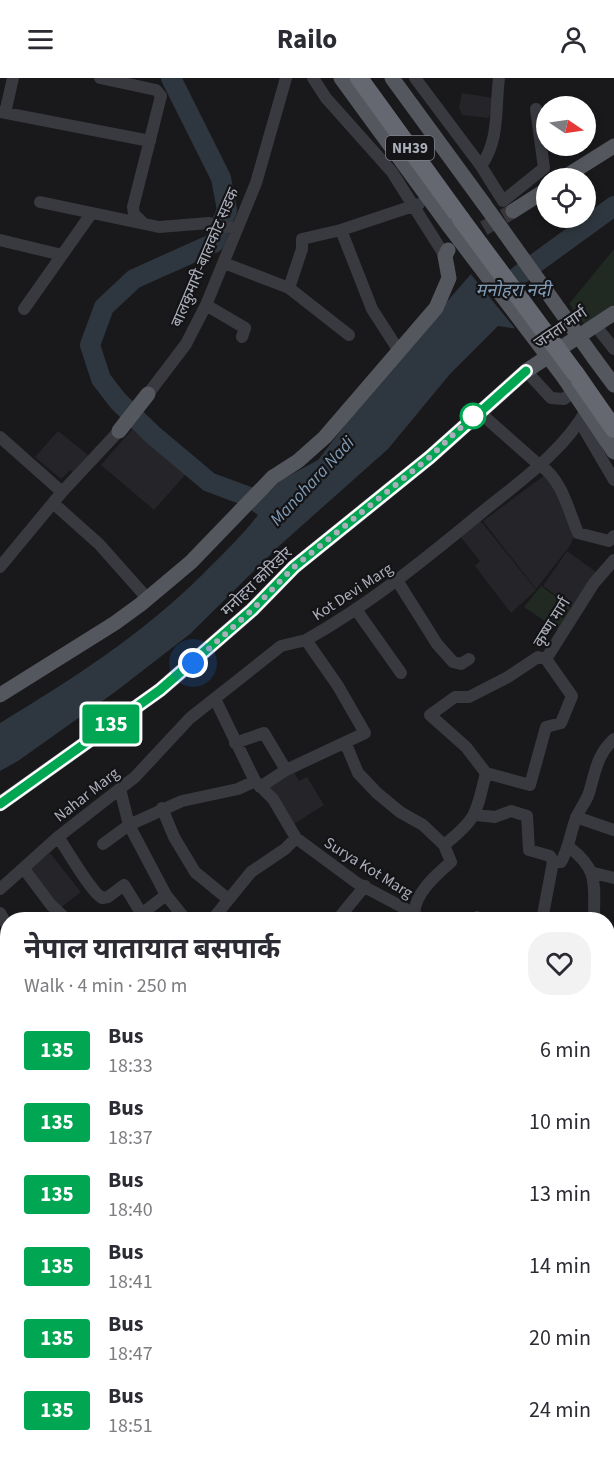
<!DOCTYPE html>
<meta charset="utf-8">
<style>
:root{--surface:#fff;--page:#f2f2f3;--text:#2b2b33;--muted:#7c7c81}
body{margin:0;font-family:"Source Sans 3","Noto Sans Devanagari",sans-serif;background:var(--page);color:var(--text);height:100vh;display:flex;flex-direction:column;font-size:22px;white-space:nowrap}
*{box-sizing:border-box;margin:0}
p{font-size:20px;color:var(--muted)}
.icon{flex:none;width:33px;height:33px;fill:none;stroke:currentColor;stroke-width:2;stroke-linecap:round;stroke-linejoin:round}
.map{position:relative;flex:1;overflow:hidden}
.sheet{position:absolute;left:0px;top:834px;width:615px;height:548px;display:flex;flex-direction:column;background:var(--surface);border-radius:24px 24px 0 0;box-shadow:0 3px 9px #0003}
.sheet>*{flex:none}
.badge{padding:0 12px;border-radius:4px;font-size:21px;line-height:39px}
.needle{width:39px;rotate:103deg}
.controls{position:absolute;left:536px;top:18px;display:grid;gap:12px}
.controls a{display:grid;place-items:center;width:60px;height:60px;border-radius:50%;background:var(--surface);box-shadow:0 3px 9px #0003;font-size:30px}
.you{position:absolute;width:30px;height:30px;margin:-15px;border:4px solid #fff;border-radius:50%;background:#1a73e8;box-shadow:0 0 0 9px #1a73e833}
.map>.badge{position:absolute;translate:-50% -50%;box-shadow:0 0 0 3px #fff}
.round{display:grid;place-items:center;flex:none;width:63px;height:63px;border-radius:24px;background:var(--page)}
.headline{display:flex;align-items:center;justify-content:space-between;height:102px;padding:0 24px}
h1{font-size:28px;font-weight:700;line-height:45px}
ul{padding:0;list-style:none}
li{display:flex;align-items:center;gap:18px;height:72px;padding:0 24px}
li div{flex:1}
li b{display:block;font-size:22px}
li em{font-style:normal}
li .badge{min-width:66px;font-weight:700;text-align:center}
header{display:flex;justify-content:space-between;align-items:center;height:78px;padding:0 24px;background:var(--surface);font-size:27px;font-weight:700}
.map>svg:first-child{display:block}
.built{fill:#252428}
.green{fill:#202922}
.water{fill:#2e373f}
.pier{fill:#19181b}
.lines{fill:none;stroke-linecap:round;stroke-linejoin:round}
.river{stroke:#2e373f;stroke-width:20}
.major-tunnel{stroke:#36363b;stroke-width:15;stroke-dasharray:15 8;stroke-linecap:butt}
.minor{stroke:#393a40;stroke-width:12}
.major{stroke:#55575f;stroke-width:15}
.highway{stroke:#656871;stroke-width:18}
.major-bridge{stroke:#55575f;stroke-width:15}
.highway-bridge{stroke:#656871;stroke-width:18}
.line-casing{stroke:#fff;stroke-width:14}
.line{stroke:#00a651;stroke-width:9}
.walk{stroke:#abafbb;stroke-width:6;stroke-dasharray:0 10.8}
.stop-dot{fill:#fff;stroke:#00a651;stroke-width:3}
.labels{text-anchor:middle;stroke-width:4.5;stroke-linejoin:round;paint-order:stroke}
.shield{fill:#141316;stroke:#7e808a;stroke-width:1.5}
.shield-label{font-size:15px;font-weight:bold;fill:#abafbb}
.street-label{font-size:16px;fill:#abafbb;stroke:#141316}
.water-label{font-size:18px;font-style:italic;fill:#819cb6;stroke:#141316}
</style>
<header><svg class="icon" aria-label="menu" viewBox="0 0 24 24"><path d="M4 6h16M4 12h16M4 18h16"/></svg>Railo<svg class="icon" aria-label="person" viewBox="0 0 24 24"><circle cx="12" cy="8" r="4"/><path d="M4 21q1-7 8-7t8 7"/></svg></header>
<div class="map">
<svg width="614" height="1381" viewBox="0 0 614 1381">
<rect width="100%" height="100%" fill="#19181b"/>
<!-- built -->
<path class="built" d="M462,15L500,21L488,40L462,37L459,29Z
M135,348L186,396L154,432L101,387Z
M58,353L88,377L73,394L70,392L61,401L35,379Z
M549,394L577,454L569,469L536,511L483,443Z
M479,441L536,512L511,535L475,488L480,483L459,457Z
M567,473L600,497L576,532L543,508Z
M294,694L299,703L307,699L324,727L289,749L267,708Z
M50,775L81,814L58,832L28,793Z
M7,1215V1255L0,1247V1221Z"/>
<!-- green -->
<path class="green" d="M614,171V226L586,249L569,226Z
M541,508L577,534L564,556L524,529Z"/>
<!-- water -->
<path class="water" d="M522,161L533,253L498,248L450,296L388,371L279,468L190,556L115,614L18,683L0,693V645C74,600 140,558 202,497C222,477 241,459 258,437L251,432L281,402L318,382L390,289L471,196Z"/>
<!-- pier -->
<path class="pier" d="M520,159L571,228L532,256L518,254L469,194Z"/>
<g class="lines">
<!-- river -->
<path class="river" d="M171,0L221,100L227,132L214,165L134,201L104,229L90,267L101,301L118,323L153,357L209,404L260,423H271
M518,198L614,128"/>
<!-- major-tunnel -->
<path class="major-tunnel" d="M464,162L513,133"/>
<!-- minor -->
<path class="minor" d="M100,0L156,12L161,18L133,129L134,136L142,144
M313,0L326,20L392,94L445,178
M415,0L481,88L503,123L544,90L536,31
M0,34L150,63
M5,35L13,0
M481,88C500,62 495,30 499,0
M40,124L159,149L209,145L236,151
M341,152L372,231L399,273
M0,162L62,177
M224,185L289,210L349,257
M289,210L302,171V161L341,152L419,126
M206,227L245,250L242,259
M24,231L91,136
M595,247L614,271
M526,293L551,320L564,321L575,312
M148,316L186,266L206,227L256,105L286,0
M478,333L538,386
M580,344L614,402
M0,359L62,414
M540,387C562,402 568,431 578,455L609,463L614,458
M53,425L99,466L147,520
M0,489L62,414L119,353
M398,504L437,566L453,584L461,586L469,581
M357,533L401,595
M215,621L255,703L273,721L296,760L357,805L404,830L419,842
M235,665L264,655L286,692L365,655L338,608L306,562C370,526 424,482 481,435C519,404 563,374 587,331
M343,666L348,671L358,695L377,715L400,734L423,747L444,767C478,740 476,735 486,695L466,669L430,637L455,619H469L508,599L538,579L546,581
M486,695L530,707L546,649L561,645L572,618L546,581L594,505L614,482
M260,709L286,692
M162,730L174,759L195,794L228,821
M476,737L495,739L511,733L527,738L529,772L550,778L553,784
M576,739L614,752
M58,759C68,773 91,814 102,820L108,819L124,807L140,833L144,834L166,817
M103,766L129,747L120,711
M569,769C599,792 594,805 594,842
M24,791L51,827L67,842
M594,795L614,800
M0,811L58,759L135,699L190,640L281,568L306,562
M0,835L8,849
M415,839C411,818 437,796 451,784L444,767
M186,842L166,817L129,747L182,723L238,711L255,703
M212,842L251,794L285,771L296,760
M337,842L365,808
M474,842L477,839L483,842
M542,842L553,784H561C569,770 570,756 576,740C579,732 586,724 589,715C595,695 597,676 614,661
M608,866L614,868
M608,968L614,967
M0,1002L8,996
M608,1061L614,1066
M0,1252L8,1261
M0,1291L8,1299
M0,1344L8,1347
M608,1362L611,1312
M0,1371L8,1359
M58,1374L68,1381
M244,1374L245,1381
M606,1374V1381"/>
<!-- major -->
<path class="major" d="M341,0L449,148
M392,0L484,126
M563,100L614,68
M513,133L546,112
M594,280L614,307
M565,301L614,374
M119,353L148,316
M0,617L115,545L141,526L191,484L273,399L298,383L325,359L436,230L449,200L445,178L448,172
M0,726L160,612L252,532L294,489L430,379L526,293L614,235"/>
<!-- highway -->
<path class="highway" d="M359,0L461,141
M575,295L614,351"/>
<!-- major-bridge -->
<path class="major-bridge" d="M484,126L594,280
M449,148L565,301"/>
<!-- highway-bridge -->
<path class="highway-bridge" d="M461,141L575,295"/>
</g>
<g class="lines">
<defs>
<path id="line" d="M0,726L160,612L252,532L294,489L430,379L526,293"/>
</defs>
<!-- line casing -->
<use href="#line" class="line-casing"/>
<!-- line -->
<use href="#line" class="line"/>
<!-- walk -->
<path class="walk" d="M193,585L252,532L294,489L430,379L478,333L473,338"/>
</g>
<!-- markers -->
<circle class="stop-dot" cx="473" cy="338" r="12"/>
<g class="labels">
<!-- shield labels -->
<rect class="shield" x="386" y="58" width="48" height="24" rx="4.5"/>
<g class="shield-label">
<text x="410" y="75">NH39</text>
</g>
<!-- street labels -->
<g class="street-label">
<text transform="translate(204 179) rotate(-67)" y="6">बालकुमारी-बालकोट सडक</text>
<text transform="translate(560 249) rotate(-34)" y="6">जनता मार्ग</text>
<text transform="translate(256 503) rotate(-44)" y="6">मनोहरा कोरिडोर</text>
<text transform="translate(352 513) rotate(-33)" y="6">Kot Devi Marg</text>
<text transform="translate(551 544) rotate(-58)" y="6">कृष्ण मार्ग</text>
<text transform="translate(86 716) rotate(-38)" y="6">Nahar Marg</text>
<text transform="translate(369 789) rotate(32)" y="6">Surya Kot Marg</text>
</g>
<!-- water labels -->
<g class="water-label">
<text x="513" y="218">मनोहरा नदी</text>
<text transform="translate(312 403) rotate(-47)" y="6">Manohara Nadi</text>
</g>
</g>
</svg>
<div class="controls">
<a><svg class="needle" viewBox="-14 -14 28 28"><path d="M0-13l5 13h-10z" fill="#e53935"/><path d="M0 13l5-13h-10z" fill="#7c7c81"/></svg></a>
<a><svg class="icon" aria-label="locate" viewBox="0 0 24 24"><circle cx="12" cy="12" r="6"/><path d="M12 2v4M12 18v4M2 12h4M18 12h4"/></svg></a>
</div>
<div class="you" style="left:193px;top:585px"></div>
<b class="badge" style="left:111px;top:646px;background:#00a651;color:#fff">135</b>
<section class="sheet">
<div class="headline"><div><h1>नेपाल यातायात बसपार्क</h1><p>Walk · 4 min · 250 m</p></div><a class="round"><svg class="icon" aria-label="heart" viewBox="0 0 24 24"><path d="M12 20l-8-8c-3-5 5-10 8-4 3-6 11-1 8 4z"/></svg></a></div>
<ul>
<li><span class="badge" style="background:#00a651;color:#fff">135</span><div><b>Bus</b><p>18:33</p></div><em>6 min</em></li>
<li><span class="badge" style="background:#00a651;color:#fff">135</span><div><b>Bus</b><p>18:37</p></div><em>10 min</em></li>
<li><span class="badge" style="background:#00a651;color:#fff">135</span><div><b>Bus</b><p>18:40</p></div><em>13 min</em></li>
<li><span class="badge" style="background:#00a651;color:#fff">135</span><div><b>Bus</b><p>18:41</p></div><em>14 min</em></li>
<li><span class="badge" style="background:#00a651;color:#fff">135</span><div><b>Bus</b><p>18:47</p></div><em>20 min</em></li>
<li><span class="badge" style="background:#00a651;color:#fff">135</span><div><b>Bus</b><p>18:51</p></div><em>24 min</em></li>
</ul>
</section>
</div>
